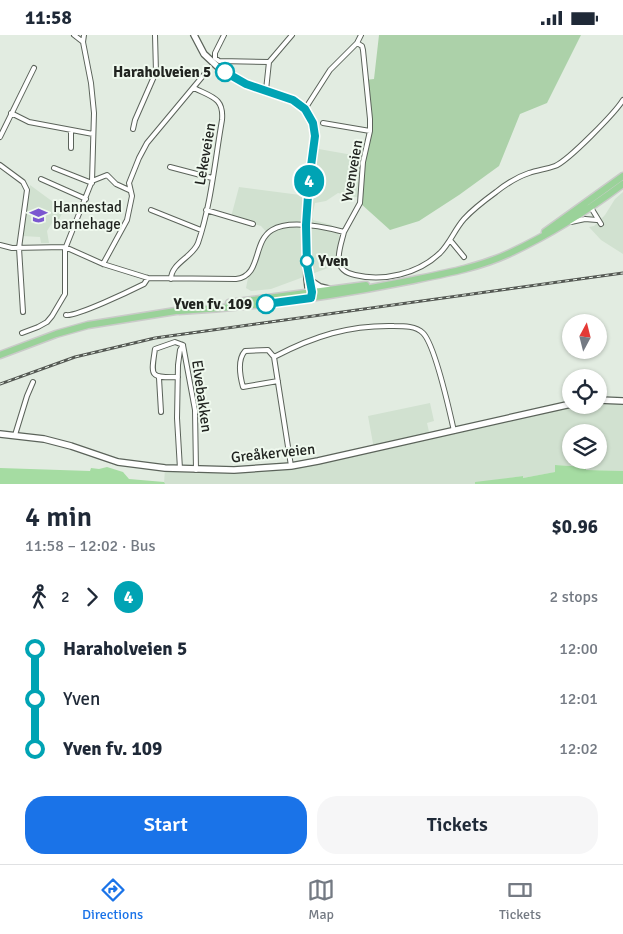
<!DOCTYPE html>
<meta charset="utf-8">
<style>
:root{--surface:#fff;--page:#f6f6f7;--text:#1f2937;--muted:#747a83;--line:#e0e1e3;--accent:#1a73e8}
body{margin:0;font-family:Signika,sans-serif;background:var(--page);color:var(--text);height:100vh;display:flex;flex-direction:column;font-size:19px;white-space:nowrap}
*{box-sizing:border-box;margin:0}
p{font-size:16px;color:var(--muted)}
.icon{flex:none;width:28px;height:28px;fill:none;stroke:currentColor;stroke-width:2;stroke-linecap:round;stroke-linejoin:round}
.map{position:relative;height:449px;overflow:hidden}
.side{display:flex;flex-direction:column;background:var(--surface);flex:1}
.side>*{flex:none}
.badge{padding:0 10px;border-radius:16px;font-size:18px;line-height:32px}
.needle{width:32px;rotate:7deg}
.buttons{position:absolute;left:562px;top:279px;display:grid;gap:10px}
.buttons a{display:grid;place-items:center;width:45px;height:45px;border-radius:50%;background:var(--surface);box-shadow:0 1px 4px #0004;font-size:25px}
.map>.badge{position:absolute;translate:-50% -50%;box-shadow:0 0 0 2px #fff}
.legs{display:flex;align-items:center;gap:8px;height:55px;padding:0 25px;font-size:16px}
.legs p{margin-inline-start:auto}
.overview{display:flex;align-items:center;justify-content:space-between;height:85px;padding:0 25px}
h1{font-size:28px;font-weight:600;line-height:38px}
.cta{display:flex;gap:10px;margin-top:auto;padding:10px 25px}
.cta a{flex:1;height:58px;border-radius:20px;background:var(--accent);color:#fff;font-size:20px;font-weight:600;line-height:58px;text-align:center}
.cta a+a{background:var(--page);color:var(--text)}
ul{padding:0 25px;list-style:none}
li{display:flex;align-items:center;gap:18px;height:50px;font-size:19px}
li i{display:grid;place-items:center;width:8px;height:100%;margin:0 6px;background:currentColor}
li i::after{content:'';width:12px;height:12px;margin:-6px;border:4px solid;border-radius:50%;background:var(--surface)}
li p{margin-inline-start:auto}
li:first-child i{background:linear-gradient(#0000 50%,currentColor 0)}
li:last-child i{background:linear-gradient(currentColor 50%,#0000 0)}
.status{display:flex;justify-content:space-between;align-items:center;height:35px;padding:0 25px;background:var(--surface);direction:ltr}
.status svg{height:14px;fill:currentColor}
.tab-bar{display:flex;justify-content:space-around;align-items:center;height:70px;border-top:1px solid var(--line);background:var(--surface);font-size:14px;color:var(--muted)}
.tab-bar a{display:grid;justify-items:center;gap:2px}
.tab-bar .current{color:var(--accent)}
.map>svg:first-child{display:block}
.built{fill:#d1e1d0;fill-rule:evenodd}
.green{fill:#acd1a9}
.water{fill:#a5dca2}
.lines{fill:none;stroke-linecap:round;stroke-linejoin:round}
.street-casing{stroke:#5b635a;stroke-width:6}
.secondary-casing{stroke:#5b635a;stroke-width:8}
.primary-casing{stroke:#cacac9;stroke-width:9}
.street{stroke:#fff;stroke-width:4}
.secondary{stroke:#fff;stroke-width:5.5}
.primary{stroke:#9ad299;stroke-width:6}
.rail-casing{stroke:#545853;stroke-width:3}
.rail{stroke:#eff9ee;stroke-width:1;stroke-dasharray:4;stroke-linecap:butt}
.line-1-casing{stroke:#fff;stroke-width:11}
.line-1{stroke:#00a3b4;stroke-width:8}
.stop-1-dot{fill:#fff;stroke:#00a3b4;stroke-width:2.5}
.labels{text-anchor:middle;stroke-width:4;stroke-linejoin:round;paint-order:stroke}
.stop-label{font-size:15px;font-weight:bold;fill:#212420;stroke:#eff9ee;text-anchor:end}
.street-label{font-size:15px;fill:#212420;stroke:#eff9ee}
.poi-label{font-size:15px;fill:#212420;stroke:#eff9ee;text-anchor:start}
</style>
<div class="status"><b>11:58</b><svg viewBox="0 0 49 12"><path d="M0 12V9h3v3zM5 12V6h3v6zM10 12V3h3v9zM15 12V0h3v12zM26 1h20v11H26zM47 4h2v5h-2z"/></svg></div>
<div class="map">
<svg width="623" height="449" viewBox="0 0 623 449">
<rect width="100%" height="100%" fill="#e2ece1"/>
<!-- built -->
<path class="built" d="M313,113L364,122L360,163L338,158L326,166L315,168L312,182L313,185L332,190L331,196L338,198L340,203L336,230L271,254L251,256L246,253L248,243L257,231L262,211L269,200L261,191L231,182L239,152L308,161Z
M30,150L64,175L56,190L52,188L47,196L49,208H41L40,202L22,201L30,157Z
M623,157V219L601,205L589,192L594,191L605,180L615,164Z
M599,365L623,366V436L586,435V432L555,430L556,437L523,443V441L475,448V449H164L165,433H267L374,414L368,381L430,368L434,386L427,388L430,401L571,370H599ZM571,398H599V425H571Z"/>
<!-- green -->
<path class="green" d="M379,0H581L547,68L520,79L499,131L459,160L419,186L390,195L360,168L361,142L370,96L365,45L374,44Z"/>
<!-- water -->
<path class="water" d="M555,430L586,432V435L623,436V449H475V447L523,441V443L555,437Z
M107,432L123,437L129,444L164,447L165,449H0V433L90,436L91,433L99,434Z"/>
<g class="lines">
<defs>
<path id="street" d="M74,0L83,7
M224,0L215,18V23L219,26L269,27
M266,55L269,27L292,0
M305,74L330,35L357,8L361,0
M11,78L29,87L93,99
M323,88L370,96
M133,94L135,85L156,37L155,0
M0,102L34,33
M71,113V96
M0,130L23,147L27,155L19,213L23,277
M170,132L212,143
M54,133L92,148
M41,144L86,164
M92,146L107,140L116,149L129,155
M590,171L601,189
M151,175L201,195
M206,175L253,189
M571,187L585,184L597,185
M344,197C340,214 330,235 355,240C383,247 418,239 440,218C450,208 455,194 464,184C473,174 485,165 496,157C506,149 517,142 529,138C538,135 547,134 555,131C568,126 615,78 623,65
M450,205L464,222
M0,210L12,213L65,212L103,229L148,243L236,244C262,241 252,207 272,195C290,184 325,192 344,197L360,168L363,127L370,96V84L363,15L362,11L357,8
M103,229L127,185L132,161L129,148L139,123L147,108L207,36
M171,244C171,228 193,222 198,208C211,170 215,125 222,85C224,63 212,62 194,53
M66,280C76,282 132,255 144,249L148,243
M22,298L38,292L47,287L52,281L65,259V214L92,146L94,78L91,48L83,7L84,0
M274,322L268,315L245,316C237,325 240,341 243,352L278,346
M178,342C149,343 151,341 155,314L175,307L183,310L195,375L196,435
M159,343L161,377
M15,400L27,361L33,347
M291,431L274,322C314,301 349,290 394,291C404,291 416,291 423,298C435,310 450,378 454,396
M180,434L177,383L178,330L180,315L183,310"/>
<path id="secondary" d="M194,0L204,19L219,33L247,49L297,67L305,74L313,87L315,101L309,146L306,190L307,244L309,260
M309,237L312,260
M311,246L320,252L328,254
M599,365L623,366
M0,399L44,404L71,411L118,427L165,433L234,435L291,431L318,426L571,369"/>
<path id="primary" d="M545,197L623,141
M229,268L366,250
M179,276C256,272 333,261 408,246C443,239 478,233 510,218C551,199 587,176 623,149
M0,320L56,299L88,290L182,275"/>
</defs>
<!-- street casing -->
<use href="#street" class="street-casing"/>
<!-- secondary casing -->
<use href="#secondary" class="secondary-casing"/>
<!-- primary casing -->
<use href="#primary" class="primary-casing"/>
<!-- street -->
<use href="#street" class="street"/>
<!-- secondary -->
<use href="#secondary" class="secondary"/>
<!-- primary -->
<use href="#primary" class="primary"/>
<defs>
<path id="rail" d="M0,349L75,322L155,303L623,238"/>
</defs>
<!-- rail casing -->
<use href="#rail" class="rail-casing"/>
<!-- rail -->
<use href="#rail" class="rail"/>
</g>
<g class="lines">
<defs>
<path id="line-1" d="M225,37L246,49L293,65L305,74L313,88L315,101L309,146L306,190L307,230L312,257L311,263L266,269"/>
</defs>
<!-- line-1 casing -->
<use href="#line-1" class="line-1-casing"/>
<!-- line-1 -->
<use href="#line-1" class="line-1"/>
</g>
<!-- icons -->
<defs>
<symbol id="school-bare" viewBox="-9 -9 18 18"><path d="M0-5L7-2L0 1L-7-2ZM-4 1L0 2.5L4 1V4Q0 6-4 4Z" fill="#7b57d0" stroke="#eff9ee" stroke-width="2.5" paint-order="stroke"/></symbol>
</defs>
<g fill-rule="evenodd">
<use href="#school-bare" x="26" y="168" width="25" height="25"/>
</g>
<!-- markers -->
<g class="stop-1-dot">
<circle cx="225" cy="37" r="9"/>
<circle cx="307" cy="226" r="6"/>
<circle cx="266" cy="269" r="9"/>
</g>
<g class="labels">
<!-- stop labels -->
<g class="stop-label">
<text x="211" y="42">Haraholveien 5</text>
<text x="318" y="231" text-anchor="start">Yven</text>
<text x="252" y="274">Yven fv. 109</text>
</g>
<!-- street labels -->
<g class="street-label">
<text transform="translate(205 119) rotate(-80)" y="5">Lekeveien</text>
<text transform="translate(352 136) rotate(-80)" y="5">Yvenveien</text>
<text transform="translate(202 361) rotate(82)" y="5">Elvebakken</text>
<text transform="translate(273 418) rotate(-6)" y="5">Greåkerveien</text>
</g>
<!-- poi labels -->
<g class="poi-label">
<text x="53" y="177">Hannestad<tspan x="53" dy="17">barnehage</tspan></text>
</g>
</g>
</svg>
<div class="buttons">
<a><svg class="needle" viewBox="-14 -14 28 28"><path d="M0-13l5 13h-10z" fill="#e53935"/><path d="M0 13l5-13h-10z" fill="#747a83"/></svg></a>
<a><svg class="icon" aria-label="locate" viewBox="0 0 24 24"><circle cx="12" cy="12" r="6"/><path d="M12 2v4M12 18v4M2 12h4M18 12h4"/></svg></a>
<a><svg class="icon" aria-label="layers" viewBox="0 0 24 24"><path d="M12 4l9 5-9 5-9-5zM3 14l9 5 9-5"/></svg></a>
</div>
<b class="badge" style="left:309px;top:146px;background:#00a3b4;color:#fff">4</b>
</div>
<section class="side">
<div class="overview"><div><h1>4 min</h1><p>11:58 – 12:02 · Bus</p></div><b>$0.96</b></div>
<div class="legs"><svg class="icon" aria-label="walk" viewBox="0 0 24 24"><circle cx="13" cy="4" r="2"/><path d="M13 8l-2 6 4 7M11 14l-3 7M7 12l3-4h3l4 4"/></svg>2<svg class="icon" aria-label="forward" viewBox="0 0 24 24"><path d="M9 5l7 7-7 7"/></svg><b class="badge" style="background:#00a3b4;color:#fff">4</b><p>2 stops</p></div>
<ul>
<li><i style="color:#00a3b4"></i><b>Haraholveien 5</b><p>12:00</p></li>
<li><i style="color:#00a3b4"></i><span>Yven</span><p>12:01</p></li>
<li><i style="color:#00a3b4"></i><b>Yven fv. 109</b><p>12:02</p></li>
</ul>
<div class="cta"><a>Start</a><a>Tickets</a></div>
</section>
<nav class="tab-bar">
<a class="current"><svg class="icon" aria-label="directions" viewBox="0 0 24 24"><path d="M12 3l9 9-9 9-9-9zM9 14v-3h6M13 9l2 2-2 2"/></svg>Directions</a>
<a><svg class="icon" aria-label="map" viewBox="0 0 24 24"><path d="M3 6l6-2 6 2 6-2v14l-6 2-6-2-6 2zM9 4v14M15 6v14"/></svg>Map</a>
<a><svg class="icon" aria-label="tickets" viewBox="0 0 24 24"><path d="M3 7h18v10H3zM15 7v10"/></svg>Tickets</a>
</nav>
